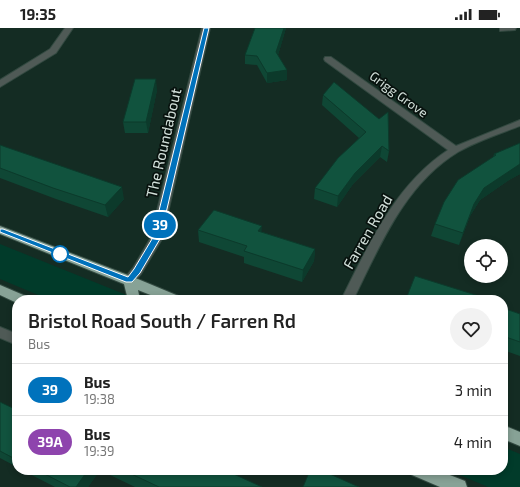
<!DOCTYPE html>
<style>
:root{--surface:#fff;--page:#f2f2f2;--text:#222;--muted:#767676;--line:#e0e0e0}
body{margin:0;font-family:"Exo 2",sans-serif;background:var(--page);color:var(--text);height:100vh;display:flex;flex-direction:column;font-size:15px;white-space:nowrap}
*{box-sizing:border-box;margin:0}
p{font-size:13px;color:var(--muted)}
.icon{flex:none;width:22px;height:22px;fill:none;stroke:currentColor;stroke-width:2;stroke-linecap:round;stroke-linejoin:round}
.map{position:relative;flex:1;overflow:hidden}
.panel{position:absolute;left:12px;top:267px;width:496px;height:180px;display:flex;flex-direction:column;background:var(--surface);border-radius:16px;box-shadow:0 2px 6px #0003}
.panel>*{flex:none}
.badge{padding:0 8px;border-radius:13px;font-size:14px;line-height:26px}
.fabs{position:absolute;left:464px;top:211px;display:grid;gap:8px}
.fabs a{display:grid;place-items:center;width:44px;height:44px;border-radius:50%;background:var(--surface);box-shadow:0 2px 6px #0003;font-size:20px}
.map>.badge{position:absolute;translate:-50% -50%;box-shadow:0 0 0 2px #fff}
.round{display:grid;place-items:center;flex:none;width:42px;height:42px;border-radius:21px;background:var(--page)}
.head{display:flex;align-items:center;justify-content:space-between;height:68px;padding:0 16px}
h1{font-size:19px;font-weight:600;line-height:30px}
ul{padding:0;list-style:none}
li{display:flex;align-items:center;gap:12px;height:52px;padding:0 16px;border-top:1px solid var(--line)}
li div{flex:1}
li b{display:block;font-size:15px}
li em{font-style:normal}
li .badge{min-width:44px;font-weight:700;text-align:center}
.status{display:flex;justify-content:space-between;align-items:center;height:28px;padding:0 20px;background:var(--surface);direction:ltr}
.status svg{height:11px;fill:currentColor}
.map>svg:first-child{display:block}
.green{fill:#013b2a}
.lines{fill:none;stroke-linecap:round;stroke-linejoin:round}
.lane-casing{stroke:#324940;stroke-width:2}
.street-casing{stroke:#324940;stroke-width:2}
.highway-casing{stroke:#324940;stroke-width:2}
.lane{fill:#4f5a56;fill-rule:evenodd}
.street{fill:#4f5a56;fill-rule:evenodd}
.highway{fill:#87a296;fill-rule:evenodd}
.wall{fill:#0f4735}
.shaded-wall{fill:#0c3a2b}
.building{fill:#11533e;stroke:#0c3a2b}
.line{fill:#0072bc;stroke:#fff}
.stop-dot{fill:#fff;stroke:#0072bc;stroke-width:2}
.labels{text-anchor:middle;stroke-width:3.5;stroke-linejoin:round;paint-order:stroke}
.far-street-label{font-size:13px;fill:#d2e0da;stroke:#08120e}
.street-label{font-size:15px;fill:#d2e0da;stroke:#08120e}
</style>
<div class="status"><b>19:35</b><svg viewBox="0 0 49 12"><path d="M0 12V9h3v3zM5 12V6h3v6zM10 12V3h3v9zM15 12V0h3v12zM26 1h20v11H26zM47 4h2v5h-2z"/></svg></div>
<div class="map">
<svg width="520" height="459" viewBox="0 0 520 459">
<rect width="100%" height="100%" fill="#142c23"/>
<!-- green -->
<path class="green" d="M0,216L139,272H50L0,251Z
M503,419L520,426V459H488L448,442H503Z"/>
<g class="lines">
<defs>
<path id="lane" d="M500,0H516L515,2L500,3Z
M0,299L17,306V317L0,310Z"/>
<path id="street" d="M65,0H73L56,25L0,59V52L50,21Z
M202,0H210L162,211L141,246L133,255L129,257L125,255L123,252L133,240L150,211Z
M325,29H331L456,118L520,92V98C499,106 477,113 458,124C404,157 380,218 353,272H341C369,216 395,157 448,122L325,33L324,31Z"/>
<path id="highway" d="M0,198L133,249L181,269L182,272H163L138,262L140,272H128L124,256L0,206Z
M0,257L28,269L29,272H17V275L0,267Z
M503,397L520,404V418L503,411Z
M410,442H437L465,453L467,459H440L412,447Z"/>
</defs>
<!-- lane casing -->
<use href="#lane" class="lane-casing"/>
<!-- street casing -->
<use href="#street" class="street-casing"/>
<!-- highway casing -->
<use href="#highway" class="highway-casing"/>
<!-- lane -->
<use href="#lane" class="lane"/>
<!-- street -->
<use href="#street" class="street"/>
<!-- highway -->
<use href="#highway" class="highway"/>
</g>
<!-- wall -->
<path class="wall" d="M255,0H286L278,27L287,52L267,55L257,37L245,36V27Z
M157,62L148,105H125L123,94Z
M323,67L389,123L387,134L380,129L353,156L337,179L314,171L315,160L359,110L322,77Z
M520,115V146L509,152L480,172L470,188L459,217L431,208L435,196L493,130L494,126Z
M0,117L124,171L108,189L56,171L0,150Z
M198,202L262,204L315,221L314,233L302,254L244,235V229L199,214Z
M503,280L520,286V328L503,322Z
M0,374L17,382V439L0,430Z
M22,442H100L88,459H55Z
M106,442H225L262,459H135L108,446Z"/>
<!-- shaded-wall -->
<path class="shaded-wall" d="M284,0H286L276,34V24Z
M287,42V52L267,55V45Z
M156,51L157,62L148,105L146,94Z
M382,118L380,129L353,156L337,179L338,168L355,145Z
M520,136V146L509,152L480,172L470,188L459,217L463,205L474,176L484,160Z
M122,159L124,171L108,189L105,177Z
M262,198L261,210L258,203Z
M315,221L314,233L302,254L303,242Z
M88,442H100L88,459H76Z"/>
<!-- building -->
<path class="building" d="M255,0H284L276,24L287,42L267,45L257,28L245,27Z
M135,51H156L146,94H123Z
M334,54L379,91L388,84L389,123L382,118L355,145L338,168L315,160L338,130L366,104L323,67Z
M520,115V136L484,160L474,176L463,205L435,196L444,174L458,152L496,127L494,126Z
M0,117L122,159L105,177L53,160L0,140Z
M214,182L262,198L258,203L315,221L303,242L244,223L247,218L198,202Z
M415,248L479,268L478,272H479H407L406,271Z
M503,280L520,286V314L503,308Z
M0,374L17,382V432L0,423Z
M37,442H88L76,459H70Z
M123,442H225L262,459H159Z
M310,442H321L359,459H303Z"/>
<!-- line -->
<path class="line" d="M204,0H209L160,211L140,245L132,254H126L0,204V201H3L128,249L134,241L152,211Z"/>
<!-- markers -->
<circle class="stop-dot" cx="60" cy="226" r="8"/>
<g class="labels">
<!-- far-street labels -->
<g class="far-street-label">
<text transform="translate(399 66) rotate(36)" y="5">Grigg Grove</text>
</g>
<!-- street labels -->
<g class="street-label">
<text transform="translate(164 115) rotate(-77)" y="5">The Roundabout</text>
<text transform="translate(368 204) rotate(-60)" y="5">Farren Road</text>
</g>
</g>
</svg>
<div class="fabs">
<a><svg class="icon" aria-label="locate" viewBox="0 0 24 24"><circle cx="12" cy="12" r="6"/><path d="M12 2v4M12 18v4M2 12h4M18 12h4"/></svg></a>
</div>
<b class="badge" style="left:160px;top:197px;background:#0072bc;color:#fff">39</b>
<section class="panel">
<div class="head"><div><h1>Bristol Road South / Farren Rd</h1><p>Bus</p></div><a class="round"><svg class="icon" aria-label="heart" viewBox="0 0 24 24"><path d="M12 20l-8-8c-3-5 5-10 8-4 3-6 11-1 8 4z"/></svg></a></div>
<ul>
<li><span class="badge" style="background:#0072bc;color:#fff">39</span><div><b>Bus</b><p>19:38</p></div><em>3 min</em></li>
<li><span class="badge" style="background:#8e44ad;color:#fff">39A</span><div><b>Bus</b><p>19:39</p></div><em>4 min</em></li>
</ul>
</section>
</div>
